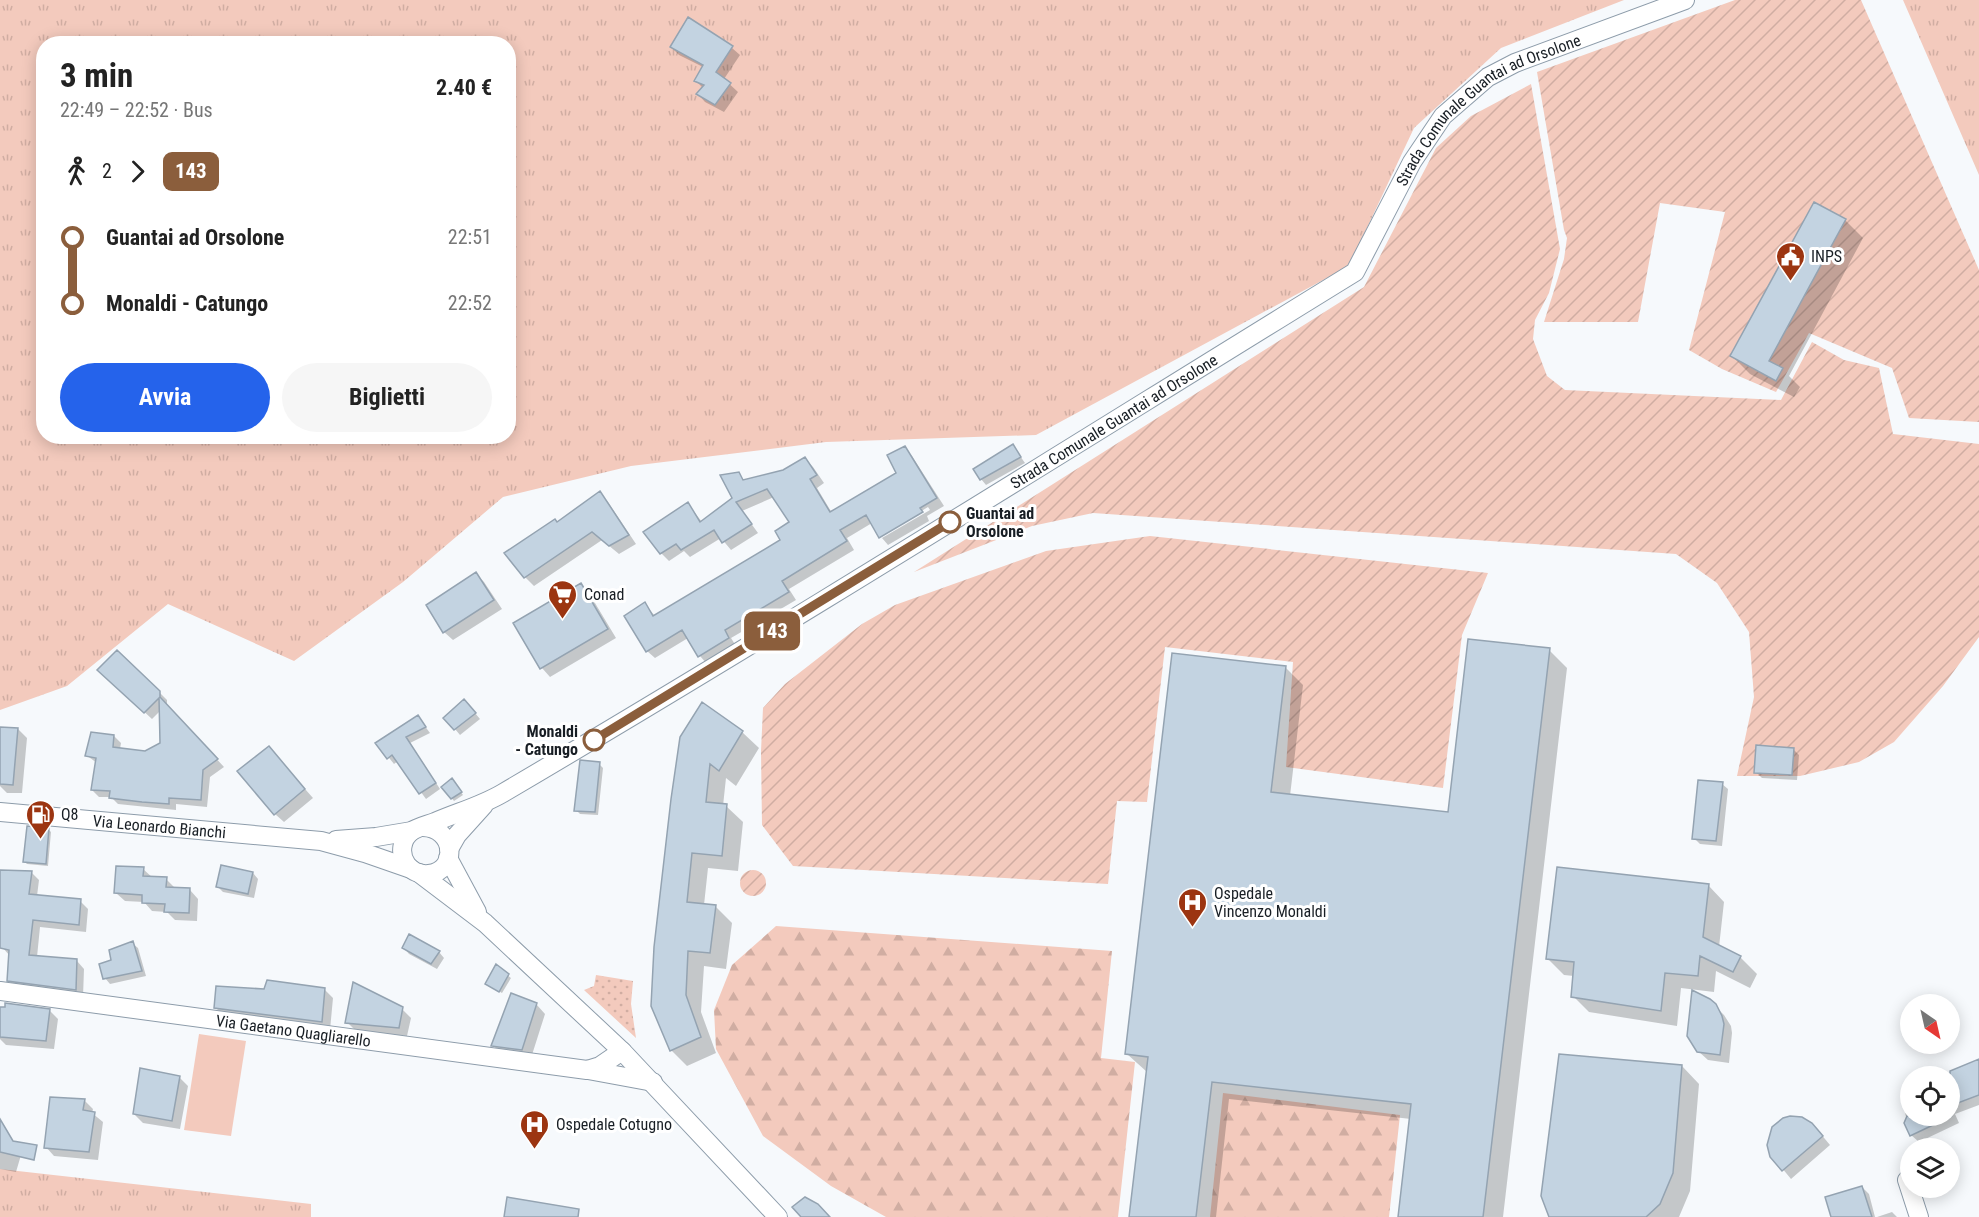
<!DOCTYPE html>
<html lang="it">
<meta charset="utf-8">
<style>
:root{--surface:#fff;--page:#f6f6f6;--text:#222;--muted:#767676;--accent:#2563eb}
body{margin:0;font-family:"Roboto Condensed",sans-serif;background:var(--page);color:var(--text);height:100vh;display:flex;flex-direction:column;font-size:22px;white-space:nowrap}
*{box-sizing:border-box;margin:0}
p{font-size:20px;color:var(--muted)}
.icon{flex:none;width:33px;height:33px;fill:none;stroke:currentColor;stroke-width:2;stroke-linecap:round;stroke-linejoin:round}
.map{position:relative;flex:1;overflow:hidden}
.drawer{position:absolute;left:36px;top:36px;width:480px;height:408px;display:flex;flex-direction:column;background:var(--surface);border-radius:24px;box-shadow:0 3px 15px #0003}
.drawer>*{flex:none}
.badge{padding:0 12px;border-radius:9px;font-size:21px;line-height:39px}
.needle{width:39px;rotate:146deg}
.fabs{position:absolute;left:1900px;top:994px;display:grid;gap:12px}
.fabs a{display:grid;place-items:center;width:60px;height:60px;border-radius:50%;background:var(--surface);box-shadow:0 3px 15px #0003;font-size:30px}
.map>.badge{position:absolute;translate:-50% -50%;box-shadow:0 0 0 3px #fff}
.legs{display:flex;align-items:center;gap:9px;height:66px;padding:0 24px;font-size:20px}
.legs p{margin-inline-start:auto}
.headline{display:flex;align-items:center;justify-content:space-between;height:102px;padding:0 24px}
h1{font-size:33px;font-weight:700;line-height:45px}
.action{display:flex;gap:12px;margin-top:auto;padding:12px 24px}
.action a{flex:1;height:69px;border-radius:36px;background:var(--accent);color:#fff;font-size:24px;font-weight:700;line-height:69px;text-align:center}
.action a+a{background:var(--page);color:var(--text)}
ul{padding:0 24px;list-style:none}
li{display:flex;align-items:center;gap:21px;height:66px;font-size:22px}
li i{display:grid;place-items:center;width:9px;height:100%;margin:0 8px;background:currentColor}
li i::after{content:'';width:15px;height:15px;margin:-8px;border:4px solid;border-radius:50%;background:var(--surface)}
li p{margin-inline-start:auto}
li:first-child i{background:linear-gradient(#0000 50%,currentColor 0)}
li:last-child i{background:linear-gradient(currentColor 50%,#0000 0)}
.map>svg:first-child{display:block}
.grass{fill:url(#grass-dots)}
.forest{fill:url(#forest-firs)}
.park{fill:url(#park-tufts);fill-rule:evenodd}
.garden{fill:url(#garden-furrows)}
.pitch{fill:#f3cabd}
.shadow{fill:#0003}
.building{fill:#c3d3e1;stroke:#94a3b1;stroke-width:1.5}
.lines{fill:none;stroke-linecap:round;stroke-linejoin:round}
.minor-casing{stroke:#8d9caa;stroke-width:20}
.minor{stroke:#fff;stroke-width:18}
.line-1-casing{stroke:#fff;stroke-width:14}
.line-1{stroke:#8b5e3c;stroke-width:9}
.stop-1-dot{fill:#fff;stroke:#8b5e3c;stroke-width:3}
.labels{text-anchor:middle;stroke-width:6;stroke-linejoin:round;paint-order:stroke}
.street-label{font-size:16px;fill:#181e24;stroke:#fff}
.poi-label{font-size:16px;fill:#181e24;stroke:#fff;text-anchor:start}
.stop-label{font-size:16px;font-weight:bold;fill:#181e24;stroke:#fff;text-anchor:start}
</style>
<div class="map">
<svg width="1979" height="1217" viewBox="0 0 1979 1217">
<defs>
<pattern id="grass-dots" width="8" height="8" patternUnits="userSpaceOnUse" patternTransform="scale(1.5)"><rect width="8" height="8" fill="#f3cabd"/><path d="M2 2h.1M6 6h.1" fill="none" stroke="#d0ada2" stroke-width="1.8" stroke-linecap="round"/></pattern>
<pattern id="forest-firs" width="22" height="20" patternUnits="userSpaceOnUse" patternTransform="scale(1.5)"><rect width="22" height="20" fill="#f3cabd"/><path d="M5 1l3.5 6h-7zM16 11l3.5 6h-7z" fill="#d0ada2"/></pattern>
<pattern id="park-tufts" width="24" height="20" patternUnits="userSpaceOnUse" patternTransform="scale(1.5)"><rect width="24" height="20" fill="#f3cabd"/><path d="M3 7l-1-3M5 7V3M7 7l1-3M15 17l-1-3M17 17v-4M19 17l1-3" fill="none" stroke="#d0ada2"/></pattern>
<pattern id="garden-furrows" width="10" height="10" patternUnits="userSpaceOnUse" patternTransform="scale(1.5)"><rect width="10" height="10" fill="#f3cabd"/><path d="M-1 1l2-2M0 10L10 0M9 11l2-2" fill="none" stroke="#d0ada2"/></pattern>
</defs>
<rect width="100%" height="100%" fill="#f6f9fc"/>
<!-- grass -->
<path class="grass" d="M596,975L633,981L631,1004L636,1038L584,990L594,986Z"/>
<!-- forest -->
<path class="forest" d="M776,926L1112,951L1101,1058L1135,1062L1118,1217H886L831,1186L763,1136L716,1049L714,1010L732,965Z
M1223,1093L1400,1115L1389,1217H1210Z"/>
<!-- park -->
<path class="park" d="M0,0H1624L1501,48L1414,128L1349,266L1036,435L826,442L631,466L503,497L403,582L294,661L168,604L67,686L0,710ZM44,44H508V436H44Z
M1903,0H1979V175Z
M0,1169L311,1204V1217H0Z"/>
<!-- garden -->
<path class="garden" d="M1735,0H1861L1979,270V422L1909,418L1892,368L1809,333L1776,392L1722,369L1689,350L1725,212L1660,203L1638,322H1544L1564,259L1567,238L1564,230L1537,72Z
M1531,84L1560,249L1549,293L1535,320L1533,339L1547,376L1565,390L1781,400L1812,342L1844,360L1879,368L1893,434L1979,444V637L1943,686L1894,742L1859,762L1800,776H1737L1754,697L1749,632L1717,583L1676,554L1093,513L1032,526L914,572L1364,287L1436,148L1471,116Z
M1150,536L1488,573L1462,635L1443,788L1286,767L1293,662L1165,647L1147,802L1117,801L1108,884L793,866L762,825L761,751L763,708L785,684L862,624L895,605L1046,551Z
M740 883a13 13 0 1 1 26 0a13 13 0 1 1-26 0Z"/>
<!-- pitch -->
<path class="pitch" d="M199,1034L246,1041L231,1136L184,1130Z"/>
<!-- shadow -->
<path class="shadow" d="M688,19L732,48L740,55L724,79L738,92L724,112L705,102L698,94L703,88L696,81L703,67L679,55L671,47Z
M1845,220L1863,238L1789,376L1800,387L1794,397L1750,374L1732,356Z
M1013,446L1025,463L986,485L981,479Z
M904,448L912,456L944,506L927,516L929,521L888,545L882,538L930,510L928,507L880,536L872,523L847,538L854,550L789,589L796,600L731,638L736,646L707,664L700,656L688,638L655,658L647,651L645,604L655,616L782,540L792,523L774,497L742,511L758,533L731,550L721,538L690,557L684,551L669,561L661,553L688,504L702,522L734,499L738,474L745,481L784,472L805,459L813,467L824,483L817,488L832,513L898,474Z
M600,493L608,502L636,544L619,554L602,540L534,586L525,577L558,524Z
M476,574L484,582L502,609L453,640L444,632Z
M581,585L589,593L616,638L550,677L542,668L515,623Z
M1549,650L1567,668L1503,1217H1400L1411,1119L1229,1099L1216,1217H1131L1147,1072L1127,1054L1285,667L1303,685L1290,796L1449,814Z
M99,670L159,692L167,700V705L224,767L210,777L207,807L176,804V810L118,804L111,797H99L92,790L97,763L86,755L114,736L121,743L120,749L145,752L161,744V710L152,719Z
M470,707L480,719L460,735L455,729Z
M418,717L430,733L410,743L440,789L426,799L398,761L394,764L377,743Z
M18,729L27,738L22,793H7L0,786V736Z
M742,732L759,748L736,786L726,778L723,806H726L743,822L738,871L708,868L704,905L715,906L732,923L726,969L704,966L701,1012L716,1053L687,1066L671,1050L672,799Z
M269,748L313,798L284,822L275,814Z
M1793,749L1799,755L1797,780L1762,778L1756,772Z
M599,764L603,768L598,815L580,814L576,810Z
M454,782L463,795L454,801L443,787Z
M1722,784L1728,789L1722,846L1700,844L1694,838Z
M48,829L51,832L48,866L27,864L25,862Z
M143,869L153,878L166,879L175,888L190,890L198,899L197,921L175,920L167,912L152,911L144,902L125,901L116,893Z
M0,871L32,873L39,880L37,896L80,901L88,909L86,932L40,927L37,957L77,961L84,969L83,997L16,988L8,980L10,956L2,947L0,930Z
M253,873L258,879L254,898L223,892L217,886Z
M1708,885L1724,902L1719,947L1740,957L1757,974L1750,988L1716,971L1714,992L1681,988L1677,1026L1589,1012L1573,996L1574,976L1564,975L1548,959Z
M132,943L138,948L146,976L110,984L105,978L113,961Z
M404,948L439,952L444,958L437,969L409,954Z
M496,967L511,978L502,993L490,986Z
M324,989L333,998L330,1030L225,1017L216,1008Z
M512,995L537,1005L545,1014L531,1058L501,1054L493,1045Z
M1715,1006L1724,1015L1731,1026L1732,1033L1729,1063L1708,1060L1698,1051Z
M402,1009L411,1018L407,1036L356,1031L347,1022Z
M49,1010L58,1019L54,1049L6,1045L0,1039V1011Z
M1979,1061V1105L1955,1114L1959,1123L1919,1142L1911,1135L1905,1113L1908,1111L1900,1095L1911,1090V1116H1950V1087Z
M1682,1066L1699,1084L1690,1191L1679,1217H1551Z
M179,1077L188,1086L180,1129L143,1123L134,1114Z
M84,1100L93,1109L92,1113L103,1122L98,1160L54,1156L46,1147Z
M1820,1133L1830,1145L1791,1179L1772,1156Z
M0,1144L21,1155L16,1172L0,1169Z
M1862,1187L1869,1194L1875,1217H1836Z
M1892,1212L1897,1217H1877Z"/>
<!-- building -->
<path class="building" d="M688,17L733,46L716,72L731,83L715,105L696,94L704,85L694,81L703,65L670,47Z
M1814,202L1846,219L1769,361L1783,368L1776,381L1730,356Z
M1013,444L1021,457L980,480L973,469Z
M905,446L937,498L920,508L923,512L879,538L866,515L840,530L847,541L782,581L789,592L725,630L729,638L698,657L682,630L646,652L624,616L645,602L653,616L780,540L775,531L789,522L767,489L736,502L752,524L722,543L714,530L681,550L676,544L660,554L643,532L688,502L700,522L732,498L720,475L739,472L743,480L783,470L805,457L817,475L810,479L830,512L896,473L887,455Z
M600,491L629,535L609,546L592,532L524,578L504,553L555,519L557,522Z
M476,572L494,600L443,633L426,605Z
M581,583L608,629L540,669L513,623Z
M1468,639L1550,648L1483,1217H1398L1411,1104L1212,1082L1196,1217H1129L1148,1057L1125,1054L1172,653L1286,666L1271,792L1448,812Z
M117,650L160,691V697L218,759L203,770L201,800L169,798V804L142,802L109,798L110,791L91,790L96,758L85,756L91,732L114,735L113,747L145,751L160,743L159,698L144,713L97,670Z
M464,699L476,713L454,730L443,718Z
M702,702L743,731L719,771L710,764L706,802L727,804L722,856L692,853L687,902L716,905L710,953L688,951L686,995L701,1037L670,1051L651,1006L654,947L671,799L680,737Z
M418,715L426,727L406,737L436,783L419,794L392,755L387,759L375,743Z
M0,727L18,728L13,785L0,784Z
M1756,745L1794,748L1792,775L1754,773Z
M269,746L305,789L274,815L237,771Z
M580,760L600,762L595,812L574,811Z
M452,778L462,792L451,799L441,787Z
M1698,780L1723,782L1716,841L1692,839Z
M27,826L49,828L46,864L23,862Z
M221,865L253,872L248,894L216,887Z
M116,866L144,867L143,876L167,877L166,887L190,888L189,913L164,912L165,904L142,903V895L114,893Z
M1557,867L1709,884L1703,937L1741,956L1733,972L1700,956L1698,976L1665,973L1661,1011L1571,997L1574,962L1546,959Z
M0,870L32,871L29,894L81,899L79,925L33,920L29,955L77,959L76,990L7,981L9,950L0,948Z
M409,934L440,951L431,964L402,948Z
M133,941L142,971L103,979L99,964L111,960L109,950Z
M496,964L509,974L499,992L485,984Z
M267,980L325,988L322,1022L214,1008L216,986L264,989Z
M353,982L403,1007L399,1028L345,1023Z
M1692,990L1710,999L1716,1004L1722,1016L1724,1024L1720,1055L1697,1052L1687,1036Z
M511,993L537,1003L522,1050L491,1046Z
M5,1003L50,1009L46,1041L0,1037V1007H5Z
M1559,1054L1682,1065L1673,1173L1660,1204L1646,1217H1549L1541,1196Z
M1979,1059V1095L1950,1106V1071Z
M140,1068L180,1076L172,1121L133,1114Z
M50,1097L85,1099L83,1110L95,1112L89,1152L44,1148Z
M1790,1116L1802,1117L1812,1123L1823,1136L1782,1171L1770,1157L1767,1145L1772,1127L1783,1118Z
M1907,1116H1952L1910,1136L1904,1123Z
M0,1119L13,1141L37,1145L34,1160L0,1152Z
M1862,1186L1872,1217H1831L1825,1197Z
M507,1197L579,1209L578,1217H504Z
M805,1197L818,1204L830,1217H801L792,1207Z"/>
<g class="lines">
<defs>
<g id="minor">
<path id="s1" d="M0,812L321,841L365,853L411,869"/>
<path id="s2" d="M423,827C455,828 459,870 429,874C420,875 412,871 407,865C399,854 401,839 412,831C418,827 427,825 435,822C458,812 481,806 503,793C790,624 1071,447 1355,272L1412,162L1443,116L1488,77L1515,63L1685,0"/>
<path d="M336,840L376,837L412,831"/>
<path d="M449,849L457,835L484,805"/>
<path d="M448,858L477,912"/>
<path d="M419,873L485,923L622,1051L778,1217"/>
<path id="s3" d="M0,991L587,1070L600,1066L622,1051"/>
<path d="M588,1070L653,1082"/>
<path d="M1907,1180L1919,1217"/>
</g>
</defs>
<!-- minor casing -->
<use href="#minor" class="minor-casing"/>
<!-- minor -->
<use href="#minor" class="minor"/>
</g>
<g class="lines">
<defs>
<path id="line-1" d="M594,740L950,522"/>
</defs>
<!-- line-1 casing -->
<use href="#line-1" class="line-1-casing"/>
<!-- line-1 -->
<use href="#line-1" class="line-1"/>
</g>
<!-- icons -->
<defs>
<symbol id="civic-pin" viewBox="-11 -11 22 30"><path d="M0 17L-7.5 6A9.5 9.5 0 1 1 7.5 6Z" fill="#9c3511" stroke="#fff"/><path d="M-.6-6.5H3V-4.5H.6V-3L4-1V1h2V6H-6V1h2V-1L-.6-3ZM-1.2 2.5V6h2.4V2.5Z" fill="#fff"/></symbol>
<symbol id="supermarket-pin" viewBox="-11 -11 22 30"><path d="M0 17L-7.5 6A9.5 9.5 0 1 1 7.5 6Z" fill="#9c3511" stroke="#fff"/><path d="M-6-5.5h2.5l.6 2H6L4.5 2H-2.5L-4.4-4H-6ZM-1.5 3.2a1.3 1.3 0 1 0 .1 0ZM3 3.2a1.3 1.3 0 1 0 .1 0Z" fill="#fff"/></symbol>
<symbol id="fuel-pin" viewBox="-11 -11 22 30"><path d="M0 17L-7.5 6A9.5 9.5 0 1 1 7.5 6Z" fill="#9c3511" stroke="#fff"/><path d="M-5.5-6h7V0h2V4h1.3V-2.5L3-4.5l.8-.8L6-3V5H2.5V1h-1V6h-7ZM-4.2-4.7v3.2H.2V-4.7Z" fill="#fff"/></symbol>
<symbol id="hospital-pin" viewBox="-11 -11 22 30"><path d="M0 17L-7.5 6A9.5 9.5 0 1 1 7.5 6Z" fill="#9c3511" stroke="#fff"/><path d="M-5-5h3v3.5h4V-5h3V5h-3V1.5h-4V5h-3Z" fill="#fff"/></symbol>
</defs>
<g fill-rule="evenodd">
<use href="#civic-pin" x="1774" y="240" width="33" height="45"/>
<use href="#supermarket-pin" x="546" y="578" width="33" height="45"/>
<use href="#fuel-pin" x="24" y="798" width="33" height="45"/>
<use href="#hospital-pin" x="1176" y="886" width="33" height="45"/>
<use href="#hospital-pin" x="518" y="1108" width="33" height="45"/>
</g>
<!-- markers -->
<g class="stop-1-dot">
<circle cx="950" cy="522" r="10"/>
<circle cx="594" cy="740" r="10"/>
</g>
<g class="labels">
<!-- street labels -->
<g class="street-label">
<text dy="6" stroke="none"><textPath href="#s2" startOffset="1452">Strada Comunale Guantai ad Orsolone</textPath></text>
<text dy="6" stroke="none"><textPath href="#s2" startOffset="950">Strada Comunale Guantai ad Orsolone</textPath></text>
<text dy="6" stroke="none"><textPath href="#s1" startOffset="160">Via Leonardo Bianchi</textPath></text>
<text dy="6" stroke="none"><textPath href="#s3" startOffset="296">Via Gaetano Quagliarello</textPath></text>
</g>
<!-- poi labels -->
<g class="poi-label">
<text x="1811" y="262">INPS</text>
<text x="584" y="600">Conad</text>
<text x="61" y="820">Q8</text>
<text x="1214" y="899">Ospedale<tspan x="1214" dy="18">Vincenzo Monaldi</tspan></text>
<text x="556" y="1130">Ospedale Cotugno</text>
</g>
<!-- stop labels -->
<g class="stop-label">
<text x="966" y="519">Guantai ad<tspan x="966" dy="18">Orsolone</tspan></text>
<text x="578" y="737" text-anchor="end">Monaldi<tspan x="578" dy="18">- Catungo</tspan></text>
</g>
</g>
</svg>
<div class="fabs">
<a><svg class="needle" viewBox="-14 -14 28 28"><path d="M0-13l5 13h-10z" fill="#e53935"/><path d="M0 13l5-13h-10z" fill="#767676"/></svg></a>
<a><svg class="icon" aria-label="locate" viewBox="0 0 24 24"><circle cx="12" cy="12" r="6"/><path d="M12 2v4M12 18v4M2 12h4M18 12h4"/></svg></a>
<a><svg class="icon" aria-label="layers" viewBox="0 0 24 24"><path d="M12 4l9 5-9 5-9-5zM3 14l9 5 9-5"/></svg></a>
</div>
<b class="badge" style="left:772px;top:631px;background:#8b5e3c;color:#fff">143</b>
<section class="drawer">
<div class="headline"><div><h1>3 min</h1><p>22:49 – 22:52 · Bus</p></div><b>2.40 €</b></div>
<div class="legs"><svg class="icon" aria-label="walk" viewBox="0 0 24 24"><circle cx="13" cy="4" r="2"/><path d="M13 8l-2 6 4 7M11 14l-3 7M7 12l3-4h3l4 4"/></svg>2<svg class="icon" aria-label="forward" viewBox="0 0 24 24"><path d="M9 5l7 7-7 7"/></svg><b class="badge" style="background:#8b5e3c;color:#fff">143</b></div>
<ul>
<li><i style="color:#8b5e3c"></i><b>Guantai ad Orsolone</b><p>22:51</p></li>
<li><i style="color:#8b5e3c"></i><b>Monaldi - Catungo</b><p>22:52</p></li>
</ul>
<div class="action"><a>Avvia</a><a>Biglietti</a></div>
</section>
</div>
